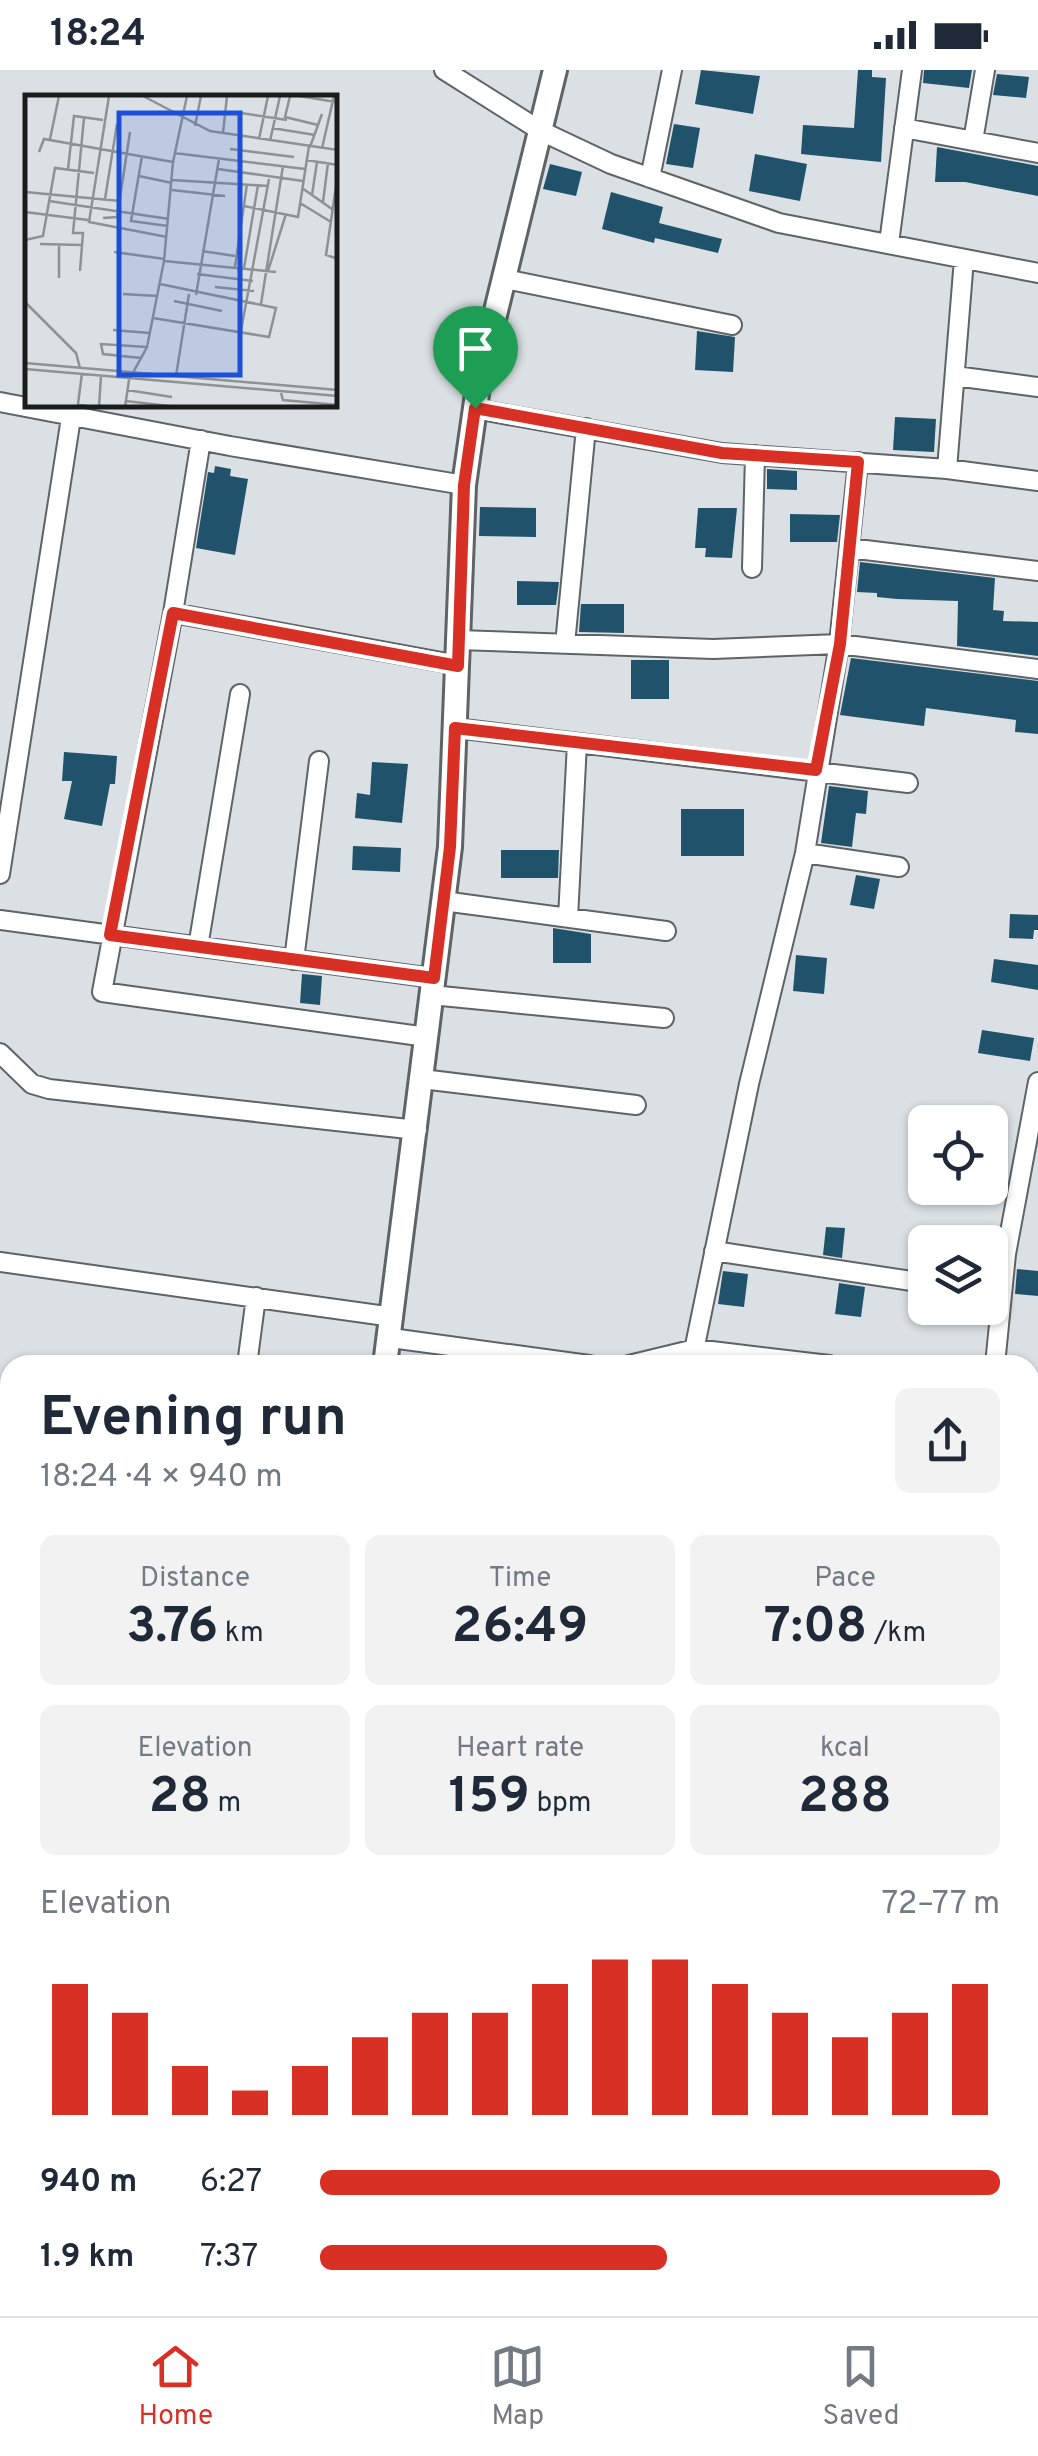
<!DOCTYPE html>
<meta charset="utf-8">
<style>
:root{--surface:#fff;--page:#f2f2f3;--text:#1f2937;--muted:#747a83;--line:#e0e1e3;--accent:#d93025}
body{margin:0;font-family:Overpass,sans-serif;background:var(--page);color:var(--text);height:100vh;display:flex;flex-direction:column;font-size:38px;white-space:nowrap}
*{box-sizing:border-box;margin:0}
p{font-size:32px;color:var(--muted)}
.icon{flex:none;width:55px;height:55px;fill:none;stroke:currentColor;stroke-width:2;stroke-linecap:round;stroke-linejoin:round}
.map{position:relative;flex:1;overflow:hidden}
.details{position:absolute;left:0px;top:1285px;width:1040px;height:962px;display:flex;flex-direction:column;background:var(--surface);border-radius:30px 30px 0 0;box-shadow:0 2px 8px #0004}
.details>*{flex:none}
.tools{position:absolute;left:908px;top:1035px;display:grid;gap:20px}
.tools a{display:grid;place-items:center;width:100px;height:100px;border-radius:15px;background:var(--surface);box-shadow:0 2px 8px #0004;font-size:50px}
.pin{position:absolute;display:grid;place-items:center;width:85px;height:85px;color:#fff;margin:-102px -42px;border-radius:50% 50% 50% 0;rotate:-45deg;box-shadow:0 0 10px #0007}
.pin .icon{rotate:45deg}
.round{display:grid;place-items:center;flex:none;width:105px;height:105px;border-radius:15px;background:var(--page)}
.head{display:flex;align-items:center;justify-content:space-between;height:170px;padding:0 40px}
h1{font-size:55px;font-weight:700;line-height:75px}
.metrics{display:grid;grid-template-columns:repeat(3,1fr);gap:15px;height:170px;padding:10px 40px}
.metrics div{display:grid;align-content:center;border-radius:15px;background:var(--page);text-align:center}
.metrics b{font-size:50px;font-weight:700}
.metrics small{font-size:28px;font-weight:400}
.metrics p{font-size:28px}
.chart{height:280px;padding:20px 40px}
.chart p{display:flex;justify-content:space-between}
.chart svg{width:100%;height:180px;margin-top:10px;stroke:var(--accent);stroke-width:6}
ul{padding:0 40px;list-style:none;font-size:32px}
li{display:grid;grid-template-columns:160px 120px 1fr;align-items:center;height:75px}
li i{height:25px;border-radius:12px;background:var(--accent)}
.status{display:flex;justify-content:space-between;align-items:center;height:70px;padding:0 50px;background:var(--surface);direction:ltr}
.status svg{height:28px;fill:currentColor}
.dock{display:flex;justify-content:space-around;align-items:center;height:140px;border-top:2px solid var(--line);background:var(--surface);font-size:28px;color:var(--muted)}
.dock a{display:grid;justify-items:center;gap:5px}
.dock .on{color:var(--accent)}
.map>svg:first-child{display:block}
.building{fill:#20536b}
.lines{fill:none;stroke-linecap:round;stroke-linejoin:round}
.minor-casing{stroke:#5e6366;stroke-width:22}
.tertiary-casing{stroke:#5e6366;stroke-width:28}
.trunk-casing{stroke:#7a9aab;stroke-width:35}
.minor{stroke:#fff;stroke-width:18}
.tertiary{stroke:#fff;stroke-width:22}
.trunk{stroke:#bfe4f8;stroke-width:30}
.route-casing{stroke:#fff;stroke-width:20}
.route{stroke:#d93025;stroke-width:12}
.inset-road{fill:none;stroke:#8d9294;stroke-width:2.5}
.view{fill:#1d4ed8;fill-opacity:0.15;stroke:#1d4ed8;stroke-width:5}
.inset-edge{fill:none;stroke:#191c1d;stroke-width:5}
</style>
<div class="status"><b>18:24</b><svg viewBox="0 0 49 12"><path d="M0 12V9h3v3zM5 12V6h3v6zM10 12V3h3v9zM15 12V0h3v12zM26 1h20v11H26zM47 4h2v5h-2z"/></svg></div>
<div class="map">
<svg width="1038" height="2246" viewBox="0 0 1038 2246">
<rect width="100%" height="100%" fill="#dae0e4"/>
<path class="building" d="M701 0 760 6 753 44 695 34Z
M858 0H872V7L886 8 881 92 801 84 803 55 854 58Z
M924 0H972L969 18 923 13Z
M997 4 1029 7 1026 28 993 25Z
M674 54 700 58 693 98 666 94Z
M937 77 1038 96V126L965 112H935Z
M755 84 807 94 800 131 749 121Z
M550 94 582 102 576 126 543 119Z
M611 122 663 137 659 153 722 169 718 183 655 168 654 173 602 159Z
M697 261 735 267 733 302 695 300Z
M895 347 936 349 934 382 893 380Z
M215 396 231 399 230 406 248 409 235 485 196 478 208 402 214 403Z
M767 399 797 401V420L767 419Z
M480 437 536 438V467L479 466Z
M698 438H737L732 488 705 487 706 478H695Z
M790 444 840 445 837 472H790Z
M860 492 995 508 993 540 1004 541 1003 551 1038 552V586L957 576 958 531 897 529 877 527V523L857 522Z
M517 511 559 512 556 535H517Z
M581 534H624V563L579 562Z
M851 588 1038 611V664L1015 662 1016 650 926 638 924 656 840 645Z
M631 590H669V629H631Z
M64 682 117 686 115 714H110L102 756 64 749 72 711H62Z
M372 692 408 694 402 753 355 748 357 723 370 725Z
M829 716 868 721 866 744 856 743 852 777 821 773Z
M681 739H744V786H681Z
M353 776 401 778 400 802 352 800Z
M501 780H559L558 808H501Z
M856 805 880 809 874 839 850 835Z
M1010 844 1038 845V860H1034L1033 869 1009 868Z
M553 858 591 864V893H553Z
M796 885 827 888 824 924 793 921Z
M994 889 1038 895V920L991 912Z
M302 904 322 906 320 935 300 933Z
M982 960 1034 968 1030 991 978 983Z
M826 1157 845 1158 842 1188 823 1185Z
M1017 1199 1038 1201V1226L1015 1224Z
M723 1201 748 1204 744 1237 718 1234Z
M839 1213 865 1217 861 1247 835 1244Z"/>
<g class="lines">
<defs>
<path id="minor" d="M444 0 541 61 611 94 779 153 1038 203
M904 58 1038 83
M973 71 985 0
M650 108 672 0
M889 173 912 0
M505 209 732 255
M955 306 1038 317
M0 332 230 376 464 415
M475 339 722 383 947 399 1038 411
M201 370 173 543 102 922 427 967
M947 399 964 189
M849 478 1038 501
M752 498 755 385
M173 543 458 595
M459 570 713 579 839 574 1038 599
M565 574 586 358
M455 658 908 713
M805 783 899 797
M0 804 73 335
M443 831 666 861
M568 848 577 673
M0 850 433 908
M198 877 240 624
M294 890 319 691
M431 925 664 948
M0 983 32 1014 49 1019 417 1060
M422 1009 636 1035
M714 1181 925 1213
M0 1192 393 1247
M391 1268 589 1295
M247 1295 256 1227
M629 1295 695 1279 829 1295
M691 1295 749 1014 805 783 839 574 858 392
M995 1295 1006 1184 1038 1012
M1030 1321 1038 1322
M1030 1426 1038 1427
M1030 1511 1038 1512
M1030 1606 1038 1607
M0 1864H10
M1030 1907 1038 1908
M0 1969 10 1970
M0 2077 10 2078
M494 2246V2238"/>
<path id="tertiary" d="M385 1295 450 777 464 415 479 310 555 0
M0 2185 10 2186
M525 2238 600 2246"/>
<path id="trunk" d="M0 2203 10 2204
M0 2232H10
M123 2238 193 2246
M385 2238 460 2246"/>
</defs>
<use href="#minor" class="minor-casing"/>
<use href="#tertiary" class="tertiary-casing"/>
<use href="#trunk" class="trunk-casing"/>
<use href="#minor" class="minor"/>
<use href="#tertiary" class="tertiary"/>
<use href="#trunk" class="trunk"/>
</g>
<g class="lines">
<defs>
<path id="route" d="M475 338 722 383 858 392 840 574 816 700 455 658 450 777 434 908 110 865 173 543 458 596 464 415Z"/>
</defs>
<use href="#route" class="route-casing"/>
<use href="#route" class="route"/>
</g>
<g transform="translate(25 25)">
<rect width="312" height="312" fill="#dae0e4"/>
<path class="inset-road" d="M84 1 64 127 142 142M118 1 185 36 313 55M265 1 260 22 293 30M274 1 311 7M209 17 262 25M170 31 176 1M247 33 290 40M198 38 202 1M25 44 34 1M234 44 243 1M245 46 255 1M285 52 297 19M297 53 309 1M205 54 269 62M14 57 19 44 148 67M149 58 280 74M117 61 106 126 143 131M281 65 313 70M43 74 49 21 78 25M193 74 278 86M313 78 301 160 313 164M114 81 147 88M147 85 243 91M277 93 307 114M147 95 200 101M0 97 95 106M287 100 292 67M80 104 92 29M24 106 144 124M298 107 303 68M275 108 306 127M219 111 273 122 284 51M0 117 63 125M78 123 92 122 105 37M0 145 18 141 30 73 69 78M15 149 57 150M34 149V183M177 156 210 161M89 157 140 164M139 166 251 177M210 172 222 89M219 173 233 90M55 176 58 138H48L59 23M243 176 261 119M172 179 228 186M190 192 229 196M98 199 132 201M171 200 194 64M149 206 197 216M0 207 51 258 55 273M236 209 258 71M128 223 244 242 251 213 135 189M88 235 125 238M215 241 244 84M116 263 78 259 76 249 122 252M0 268 313 295M0 274 313 301M57 278 53 309 66 312M151 281 164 199M102 295 147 302M256 298 258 305 313 310M101 306 152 312M74 312 76 281M100 312 104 285 122 252 139 166 148 67 162 1"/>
<path class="view" d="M94 18H215V280H94Z"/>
<rect width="312" height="312" class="inset-edge"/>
</g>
</svg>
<div class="tools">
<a><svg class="icon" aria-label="locate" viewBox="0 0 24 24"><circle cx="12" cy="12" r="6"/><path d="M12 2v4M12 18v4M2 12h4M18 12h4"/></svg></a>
<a><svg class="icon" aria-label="layers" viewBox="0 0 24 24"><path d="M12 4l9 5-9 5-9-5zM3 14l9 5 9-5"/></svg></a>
</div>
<div class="pin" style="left:475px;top:338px;background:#1e9e55"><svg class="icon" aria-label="arrive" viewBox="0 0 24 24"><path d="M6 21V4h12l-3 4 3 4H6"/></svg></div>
<section class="details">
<div class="head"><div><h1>Evening run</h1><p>18:24 · 4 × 940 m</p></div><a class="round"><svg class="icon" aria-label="share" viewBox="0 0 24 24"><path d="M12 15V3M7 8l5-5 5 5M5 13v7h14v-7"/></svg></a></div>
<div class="metrics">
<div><p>Distance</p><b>3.76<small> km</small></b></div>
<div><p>Time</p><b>26:49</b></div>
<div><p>Pace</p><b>7:08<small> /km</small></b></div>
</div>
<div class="metrics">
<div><p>Elevation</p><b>28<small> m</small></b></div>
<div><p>Heart rate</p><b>159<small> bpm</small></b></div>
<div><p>kcal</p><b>288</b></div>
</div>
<div class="chart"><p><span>Elevation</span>72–77 m</p>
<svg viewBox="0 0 160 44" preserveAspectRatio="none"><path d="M5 44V12M15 44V19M25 44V32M35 44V38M45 44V32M55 44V25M65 44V19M75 44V19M85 44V12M95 44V6M105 44V6M115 44V12M125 44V19M135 44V25M145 44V19M155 44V12"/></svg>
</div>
<ul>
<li><b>940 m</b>6:27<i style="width:100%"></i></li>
<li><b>1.9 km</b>7:37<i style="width:51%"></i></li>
</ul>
</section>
</div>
<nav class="dock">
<a class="on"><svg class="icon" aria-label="home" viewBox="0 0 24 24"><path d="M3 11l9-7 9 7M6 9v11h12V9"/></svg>Home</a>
<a><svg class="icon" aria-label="map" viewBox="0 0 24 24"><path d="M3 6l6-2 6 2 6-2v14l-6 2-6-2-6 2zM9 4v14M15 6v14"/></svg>Map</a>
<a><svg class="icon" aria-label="saved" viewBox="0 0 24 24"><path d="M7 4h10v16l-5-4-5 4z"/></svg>Saved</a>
</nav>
